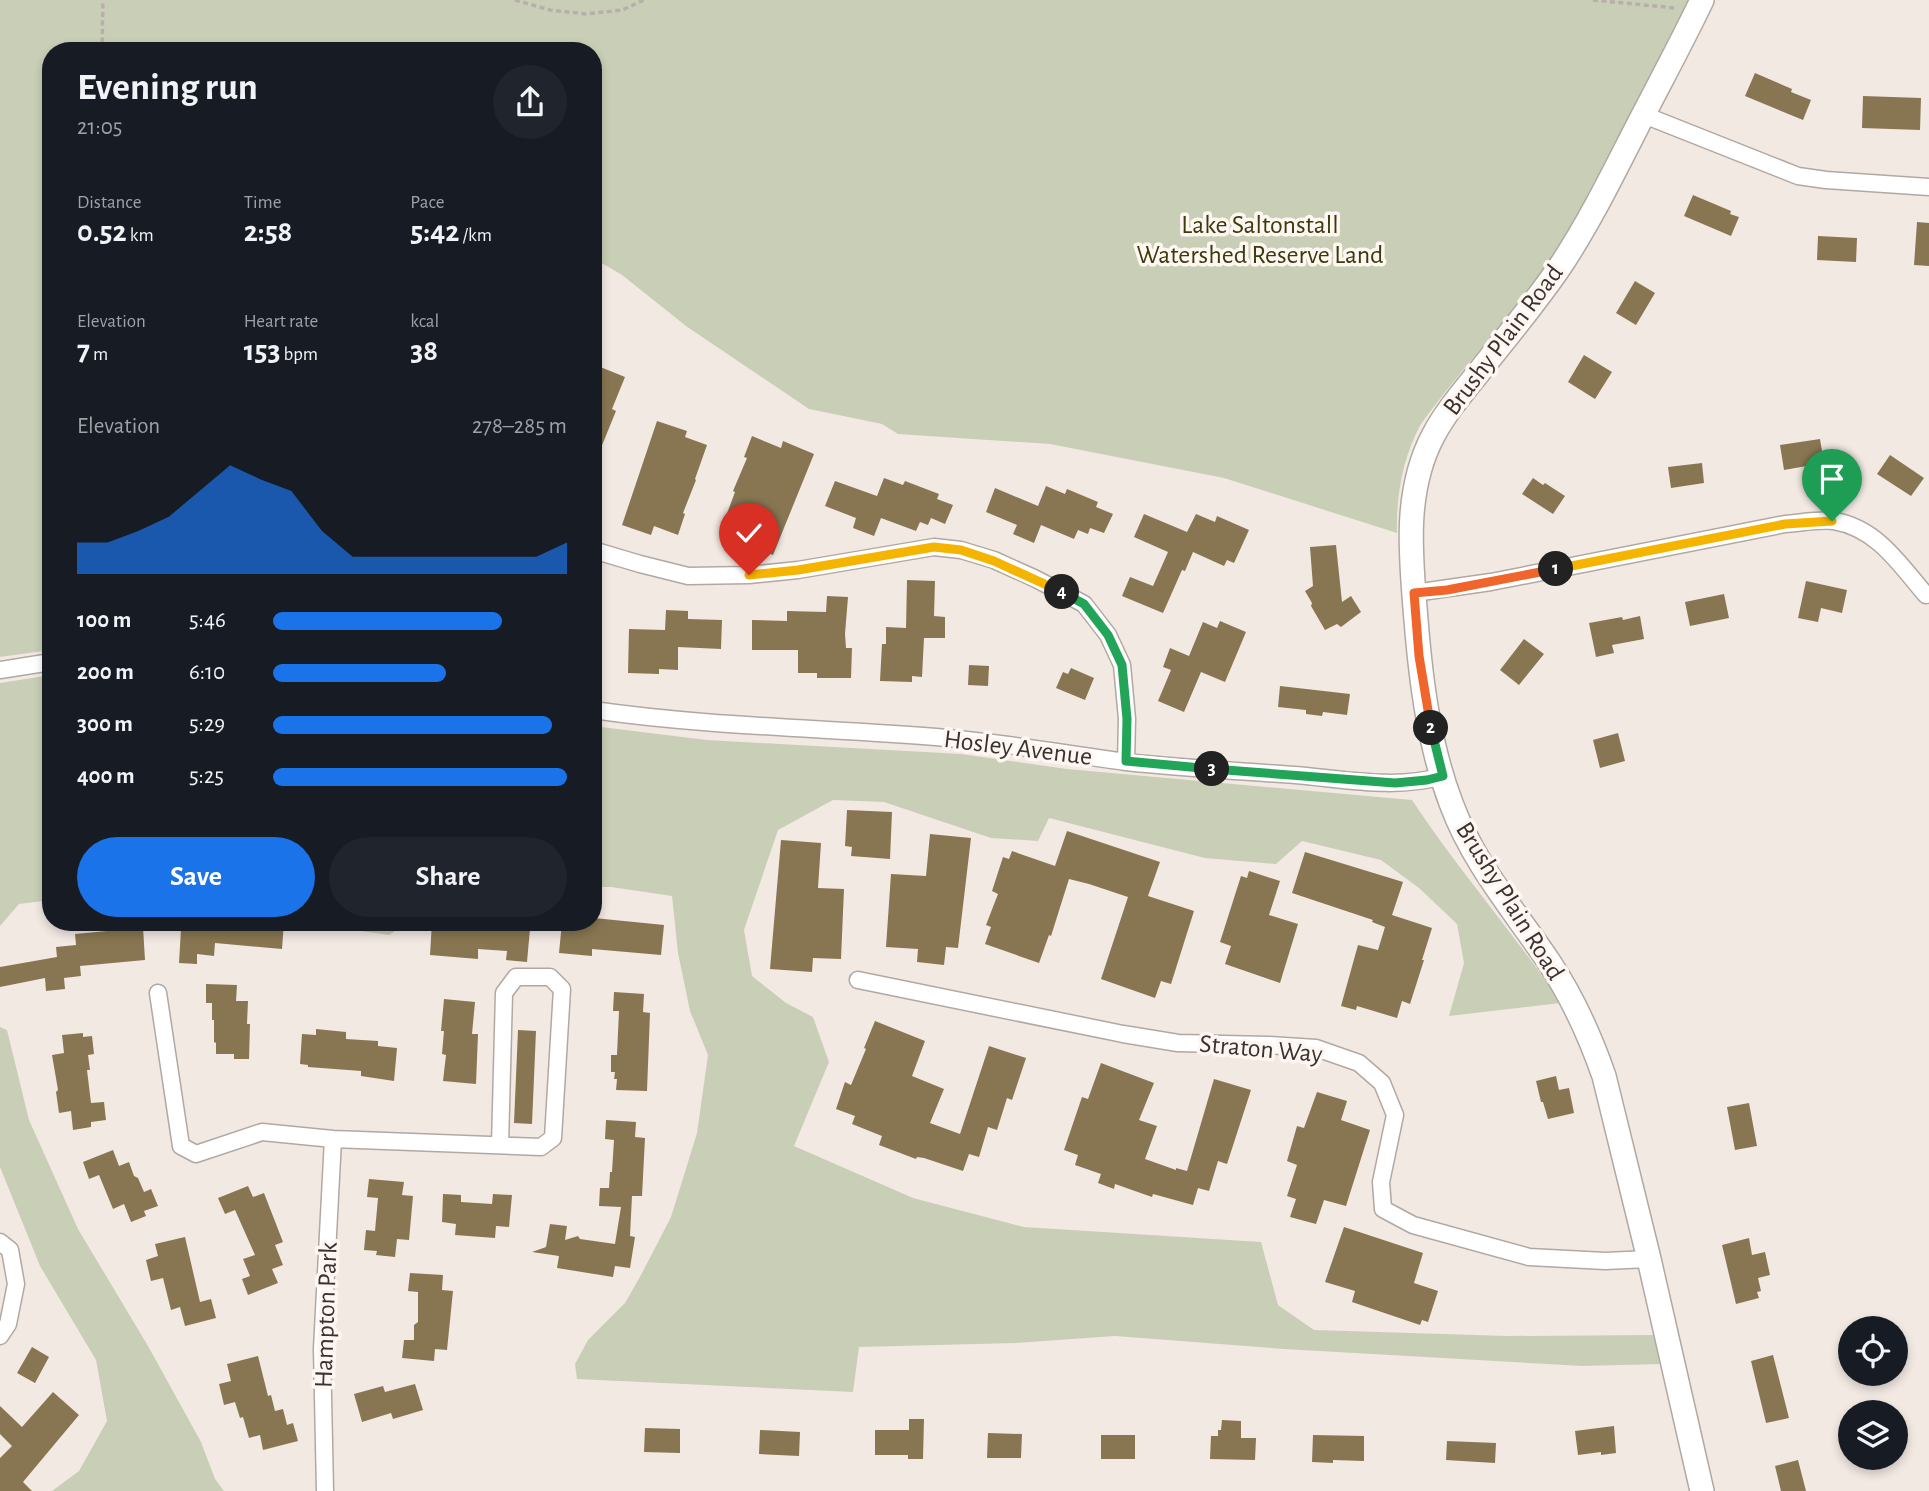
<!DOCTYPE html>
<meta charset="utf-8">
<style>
:root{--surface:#171b24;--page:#20242c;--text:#f1f3f6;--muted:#9ea1a6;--accent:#1a73e8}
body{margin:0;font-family:"Alegreya Sans",sans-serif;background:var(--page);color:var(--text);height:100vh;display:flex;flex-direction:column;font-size:26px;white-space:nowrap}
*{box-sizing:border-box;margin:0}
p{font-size:23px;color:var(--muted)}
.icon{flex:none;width:38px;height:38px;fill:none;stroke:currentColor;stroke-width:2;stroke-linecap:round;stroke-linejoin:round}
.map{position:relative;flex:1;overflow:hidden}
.details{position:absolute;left:42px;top:42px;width:560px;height:889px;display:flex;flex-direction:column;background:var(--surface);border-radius:28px;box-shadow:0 4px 10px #0003}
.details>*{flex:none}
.tools{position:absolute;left:1838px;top:1316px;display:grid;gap:14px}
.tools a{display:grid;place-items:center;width:70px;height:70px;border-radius:50%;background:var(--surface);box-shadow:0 4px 10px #0003;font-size:35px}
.pin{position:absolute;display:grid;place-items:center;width:60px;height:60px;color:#fff;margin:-72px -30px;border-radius:50% 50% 50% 0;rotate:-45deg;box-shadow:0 0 7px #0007}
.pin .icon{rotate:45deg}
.km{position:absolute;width:35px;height:35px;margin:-18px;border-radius:50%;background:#222;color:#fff;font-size:19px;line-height:35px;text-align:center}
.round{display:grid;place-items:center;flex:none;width:74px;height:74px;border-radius:37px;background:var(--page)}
.headline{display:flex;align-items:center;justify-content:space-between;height:119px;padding:0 35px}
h1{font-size:38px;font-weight:700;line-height:52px}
.metrics{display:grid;grid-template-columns:repeat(3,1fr);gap:10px;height:119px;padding:7px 35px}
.metrics div{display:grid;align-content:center}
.metrics b{font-size:30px;font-weight:700}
.metrics small{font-size:19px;font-weight:400}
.metrics p{font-size:19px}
.chart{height:196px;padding:14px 35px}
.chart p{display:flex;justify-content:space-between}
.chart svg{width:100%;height:126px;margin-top:7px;fill:var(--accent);opacity:.7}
.primary-button{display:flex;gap:14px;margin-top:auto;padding:14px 35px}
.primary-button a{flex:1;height:80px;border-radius:42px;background:var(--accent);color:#fff;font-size:28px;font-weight:700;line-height:80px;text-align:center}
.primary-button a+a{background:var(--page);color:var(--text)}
ul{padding:0 35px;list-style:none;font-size:23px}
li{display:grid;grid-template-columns:112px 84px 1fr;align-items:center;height:52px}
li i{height:18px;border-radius:9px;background:var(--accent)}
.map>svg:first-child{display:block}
.green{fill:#c9cfb6}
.building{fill:#887652}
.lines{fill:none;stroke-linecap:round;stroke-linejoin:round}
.street-casing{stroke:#b1a8a2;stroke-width:19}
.secondary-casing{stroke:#b1a8a2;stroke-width:26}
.path{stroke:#b7afaa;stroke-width:3.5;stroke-dasharray:5 3.5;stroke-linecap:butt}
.street{stroke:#fff;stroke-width:16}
.secondary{stroke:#fff;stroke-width:23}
.split-1-casing{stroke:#fff;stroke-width:14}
.split-2-casing{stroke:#fff;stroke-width:14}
.split-3-casing{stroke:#fff;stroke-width:14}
.split-4-casing{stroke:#fff;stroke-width:14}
.split-5-casing{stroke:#fff;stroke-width:14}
.split-1{stroke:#f5b400;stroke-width:9}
.split-2{stroke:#f0652b;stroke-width:9}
.split-3{stroke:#22a559;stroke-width:9}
.split-4{stroke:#22a559;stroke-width:9}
.split-5{stroke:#f5b400;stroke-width:9}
.labels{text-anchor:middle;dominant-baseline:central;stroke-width:7;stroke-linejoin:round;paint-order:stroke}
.park-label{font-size:26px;fill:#363c0c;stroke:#fff6f2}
.street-label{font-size:26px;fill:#373331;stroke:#fff6f2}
</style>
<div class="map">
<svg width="1929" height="1491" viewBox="0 0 1929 1491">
<rect width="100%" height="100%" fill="#f3e9e3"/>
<path class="green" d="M0 0H1689C1644 88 1604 180 1549 262 1510 319 1461 368 1421 424 1403 457 1396 495 1397 533L1224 478 1050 444 898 434 882 424 809 409 686 326 622 275 593 258V51H51V650L0 657Z
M51 675V900L19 904 0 926V683Z
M593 726 707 740 961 754 1067 769 1412 800C1458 870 1514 933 1561 1003L1449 1016 1464 963 1457 924 1419 888 1381 860 1302 841 1276 864 1205 858 1049 818 1038 841 991 838 884 802 833 800 778 830 744 930 752 976 786 1003 813 1017 829 1062 794 1146 913 1198 1024 1227 1261 1242 1278 1305 1314 1330 1507 1336 1654 1335 1661 1364 1582 1366 1284 1349 1115 1336 1016 1343 859 1347 853 1392 577 1379 575 1364 588 1340 625 1303 641 1275 671 1217 697 1133 708 1055 690 1011 678 953 672 896 611 887H593Z
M320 922H409L389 935 321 925Z
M0 1027 7 1030 29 1120 78 1229 148 1346 201 1442 215 1479 224 1491H52L79 1471 107 1421 96 1360 40 1266 0 1167Z"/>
<path class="building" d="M1755 73 1792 89 1791 92 1811 100 1803 120 1745 96Z
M1863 96 1921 98 1920 130 1862 128Z
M1693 195 1731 211 1730 214 1739 217 1731 236 1684 216Z
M1917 222 1929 223V266L1914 265Z
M1818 236 1857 238 1856 262 1817 260Z
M1635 281 1655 293 1636 325 1616 313Z
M1584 355 1612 372 1595 399 1568 382Z
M593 364 625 377 612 409 616 411 594 465Z
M657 421 687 431 685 437 707 445 695 479 696 480 683 513 685 514 678 535 654 526 651 535 622 525Z
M752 436 781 448 783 441 814 454 773 555 744 543 746 537 722 527 735 492 733 491 747 458 744 457Z
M1820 439 1824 463 1784 470 1780 445Z
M1890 455 1924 478 1911 496 1877 474Z
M1702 463 1704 483 1671 488 1668 467Z
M884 478 903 485 905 481 939 494 937 499 953 505 945 524 931 518 928 525 920 522 916 531 881 518 874 536 853 528 856 518 825 506 835 481 877 496Z
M1533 478 1543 485 1545 483 1565 496 1553 514 1522 494Z
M1046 486 1065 494 1067 489 1098 502 1096 507 1113 514 1104 533 1090 528 1088 534 1078 530 1074 539 1041 525 1034 543 1013 534 1017 525 986 512 995 488 1038 506Z
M1144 514 1187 532 1196 514 1215 522 1217 516 1249 530 1234 563 1227 560 1224 566 1193 552 1185 571 1182 570 1163 613 1122 596 1130 577 1153 586 1168 552 1134 537Z
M1336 545 1342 602 1351 596 1361 612 1341 627 1337 624 1325 630 1311 606 1312 603 1305 591 1313 586 1310 547Z
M907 580 935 581 934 616 945 617V638H924L922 677 912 676V682L880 681 882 644H886V627L906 628Z
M1806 581 1847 590 1842 613 1821 608 1818 622 1798 618Z
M1724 594 1729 618 1690 626 1685 602Z
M827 596 848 597 845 634 846 648H852L851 678H817V673H798V650H752V620L787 621V611L826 612Z
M666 610 688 611V619L722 620 721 649 678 647V670L659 669V674L628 673 629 629 665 630Z
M1640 616 1644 639 1612 645 1614 653 1596 657 1589 623 1622 617 1623 620Z
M1220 621 1246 632 1225 682 1201 672 1184 712 1158 701 1171 670 1163 667 1170 648 1189 656 1203 622 1217 628Z
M1524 639 1544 654 1519 685 1500 670Z
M969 665 989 666 988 686 968 685Z
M1071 668 1094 678 1085 700 1056 688 1063 672 1068 674Z
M1280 686 1350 694 1347 715 1323 712 1322 716 1306 714V710L1278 707Z
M1618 733 1625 761 1600 768 1593 740Z
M847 810 892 812 890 859 851 856 852 847 845 846Z
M1067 831 1160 862 1148 896 1194 911 1171 984 1161 981 1155 998 1101 979 1128 897 1089 884 1069 879 1051 936 1049 935 1039 963 985 944 991 927 986 925 998 894 992 891 1003 857 1009 859 1012 851 1055 866Z
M930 834 971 838 958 948 946 947 944 965 917 962 918 949 886 947 891 874 926 876Z
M781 840 821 843 818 888 844 889 841 959 813 958 812 972 770 969Z
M1305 852 1403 882 1392 915 1432 928 1422 960H1424L1410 1004 1402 1001 1397 1018 1357 1006 1356 1010 1341 1006 1358 945 1378 950 1385 927 1372 922 1373 920 1292 893Z
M1249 871 1280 881 1269 915 1298 924 1280 983 1225 964 1231 946 1220 942 1241 876 1247 878Z
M594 918 664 925 661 955 592 949V956L559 953 562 922H594Z
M106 922H127V929L143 927 145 960 80 966 81 976 64 978 65 989 46 991 45 978 0 987V967L57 957 56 947 76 945 75 934 107 931Z
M195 922H284L282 949 215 943 214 956 197 954V964L179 963 181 929 195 930Z
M432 922 475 926 476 922H510V927L530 929 527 962 506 960 507 951 478 949V959L430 955Z
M206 984 237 985 236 1001H248L247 1024H250L249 1059H234V1054H216V1043L214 1042V1020H212V1003H206Z
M614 992 644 994 643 1012 650 1013 647 1091 616 1090 617 1079H614L615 1072H611V1055H617L619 1011H613Z
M444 999 475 1002 472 1034H478L476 1084 443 1081 446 1055 442 1054 444 1031H441Z
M875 1021 925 1041 912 1076 944 1089 930 1123 960 1134 989 1046 1026 1058 1012 1100 1007 1098 997 1130 988 1127 979 1157 969 1154 963 1171 924 1158 917 1157 916 1159 879 1145 882 1136 852 1124 855 1116 836 1109 845 1082 851 1085 866 1049 864 1048Z
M316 1029 346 1032V1039L378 1041V1046L397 1048 394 1081 361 1076V1071L308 1067V1065L300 1064 302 1034 316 1035Z
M518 1030 536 1031 532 1124 514 1123Z
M83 1033V1037L92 1036 94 1054 88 1055 90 1070H87L91 1103 104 1102 106 1120 91 1122V1127L73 1130 71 1111 59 1113 56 1092 58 1090 52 1055 64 1053 62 1035Z
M1101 1063 1154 1083 1139 1120 1157 1126 1145 1159 1176 1170V1168L1187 1171 1214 1079 1251 1090 1227 1164 1218 1161 1209 1191 1198 1188 1193 1205 1153 1194 1152 1197 1115 1184 1114 1189 1098 1183 1101 1174 1075 1165 1078 1155 1064 1150 1082 1097 1088 1099Z
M1556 1076 1559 1090 1569 1088 1574 1113 1548 1119 1543 1102H1541L1536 1081Z
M1317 1092 1347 1101 1341 1120 1370 1130 1346 1206 1324 1200 1316 1224 1290 1217 1296 1199 1287 1196 1297 1165 1287 1161 1297 1126 1304 1128Z
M1749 1103 1757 1146 1735 1150 1727 1107Z
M606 1120 636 1122 635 1137 645 1138 642 1196H632L630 1236 635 1237 630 1268 615 1266 613 1277 557 1268 559 1256 532 1252 546 1247 550 1224 567 1226 565 1240 578 1236 580 1239 615 1244 621 1207 599 1206 600 1188H609L610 1172H612L614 1140 605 1139Z
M113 1150 119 1166 129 1162 134 1176 138 1178 144 1192 151 1189 158 1206 144 1211 146 1216 131 1222 124 1204 113 1209 99 1175 89 1179 83 1162Z
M369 1179 404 1182 402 1195 413 1196 409 1240 397 1239 395 1257 376 1255 377 1251 364 1250 366 1230 375 1231 378 1198 367 1197Z
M248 1186 253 1197 264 1193 283 1242 275 1245 283 1265 272 1269 278 1283 248 1295 242 1279 250 1276 243 1259 255 1255 235 1210 225 1214 218 1198Z
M443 1194 461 1195V1202L492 1204 493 1194 512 1195 509 1227 496 1226 495 1238 455 1235 456 1224 442 1222Z
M1344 1227 1423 1253 1414 1283 1438 1291 1428 1322 1422 1320 1420 1325 1352 1302 1355 1291 1325 1282Z
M185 1237 200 1302 211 1299 216 1318 185 1326 180 1307 171 1310 163 1278 151 1281 146 1260 158 1256 155 1244Z
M1749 1238 1752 1255 1765 1252 1770 1275 1758 1278 1761 1291 1757 1292 1759 1298 1736 1304 1722 1245Z
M410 1273 443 1275 442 1290 453 1291 447 1350 435 1349 434 1361 402 1358 404 1340H414V1325L418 1322V1292L408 1291Z
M32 1347 49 1357 35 1383 17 1373Z
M1773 1355 1789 1418 1766 1423 1751 1361Z
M258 1356 268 1396 271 1395 275 1411 283 1409 287 1425 293 1423 298 1441 263 1450 260 1435 249 1438 243 1417 240 1418 235 1402 224 1405 219 1384 231 1381 227 1364Z
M415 1384 423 1410 393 1419 391 1413 362 1422 354 1394 383 1386 385 1392Z
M53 1392 79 1415 23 1482 32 1491H0V1458L12 1446 0 1434V1406L22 1427Z
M909 1419H924L923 1459H908V1455H875V1430H909Z
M1222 1420 1241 1421V1438H1256L1255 1460 1210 1459 1211 1436H1218V1430H1221Z
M1614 1426 1616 1453 1601 1455V1452L1578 1455 1575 1431Z
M645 1428 680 1429V1453L644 1452Z
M760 1430 800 1432 799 1456 759 1454Z
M988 1433 1022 1434 1021 1458H987Z
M1101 1435H1135V1459H1101Z
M1313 1435 1364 1436V1461L1333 1460V1463L1312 1462Z
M1447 1441 1496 1443 1495 1463 1446 1460Z
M1798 1460 1806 1491H1781L1775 1466Z"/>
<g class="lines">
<defs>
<path id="street" d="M1644 115 1798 176 1826 180 1929 187
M593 550 640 564 688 576 749 575 798 570 934 547 961 550 994 560 1034 578 1084 604 1108 635 1122 665 1127 719 1126 762
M1414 593 1491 582 1785 524C1800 523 1819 519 1834 521 1877 528 1900 565 1926 595
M0 670 51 662
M593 710C711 727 829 728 947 738 1007 743 1066 754 1126 762 1182 768 1239 771 1295 775 1344 779 1395 790 1443 776
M858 980 1123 1034 1178 1043 1268 1045 1316 1048 1359 1063 1382 1083 1395 1115 1381 1182 1383 1209 1413 1225 1529 1257 1605 1261 1649 1259
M158 993 181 1146 196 1154 262 1132 333 1139 541 1147 553 1138 562 989 550 977H516L504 993 500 1145
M0 1242 10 1250 16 1284 8 1324 0 1336
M325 1491 322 1349 333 1139"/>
<path id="secondary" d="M1702 1491 1649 1259 1604 1076C1590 1036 1573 998 1549 962 1514 910 1473 863 1451 803 1429 745 1421 682 1416 620 1411 558 1403 493 1433 436 1445 413 1462 393 1479 372 1507 336 1538 300 1563 262 1591 219 1613 174 1636 129 1658 86 1681 44 1702 0"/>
</defs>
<use href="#street" class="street-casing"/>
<use href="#secondary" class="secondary-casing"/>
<path class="path" d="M515 0 550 10 586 14 622 10 644 0
M1593 0 1675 8
M102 51 103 0"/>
<use href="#street" class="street"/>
<use href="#secondary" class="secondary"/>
</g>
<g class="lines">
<defs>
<path id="split-1" d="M1556 569 1785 524 1832 521"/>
<path id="split-2" d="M1431 728 1419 656 1414 593 1447 590 1556 569"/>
<path id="split-3" d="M1212 769 1395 783 1427 780 1443 776 1431 728"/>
<path id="split-4" d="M1062 592 1084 604 1108 635 1122 665 1127 719 1126 761 1212 769"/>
<path id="split-5" d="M749 575 798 570 934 547 961 550 994 561 1062 592"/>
</defs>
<use href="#split-1" class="split-1-casing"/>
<use href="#split-2" class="split-2-casing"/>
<use href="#split-3" class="split-3-casing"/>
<use href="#split-4" class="split-4-casing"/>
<use href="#split-5" class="split-5-casing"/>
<use href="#split-1" class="split-1"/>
<use href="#split-2" class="split-2"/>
<use href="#split-3" class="split-3"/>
<use href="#split-4" class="split-4"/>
<use href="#split-5" class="split-5"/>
</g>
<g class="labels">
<g class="park-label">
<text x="1260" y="225">Lake Saltonstall<tspan x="1260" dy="30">Watershed Reserve Land</tspan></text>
</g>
<g class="street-label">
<text transform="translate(1503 340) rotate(-53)">Brushy Plain Road</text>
<text transform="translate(1018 748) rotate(7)">Hosley Avenue</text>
<text transform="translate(1510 901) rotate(58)">Brushy Plain Road</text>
<text transform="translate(1261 1049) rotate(5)">Straton Way</text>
<text transform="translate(326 1315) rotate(-88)">Hampton Park</text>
</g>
</g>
</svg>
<div class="tools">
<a><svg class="icon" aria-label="locate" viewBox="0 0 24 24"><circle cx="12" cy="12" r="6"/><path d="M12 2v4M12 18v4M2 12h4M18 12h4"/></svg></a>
<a><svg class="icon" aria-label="layers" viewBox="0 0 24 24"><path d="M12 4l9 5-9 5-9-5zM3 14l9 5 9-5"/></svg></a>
</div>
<div class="pin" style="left:1832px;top:521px;background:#1e9e55"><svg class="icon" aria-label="arrive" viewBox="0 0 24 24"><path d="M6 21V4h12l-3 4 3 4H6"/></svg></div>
<div class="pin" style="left:749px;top:575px;background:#d93025"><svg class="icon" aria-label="check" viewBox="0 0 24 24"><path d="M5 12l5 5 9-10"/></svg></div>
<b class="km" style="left:1556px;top:569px">1</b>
<b class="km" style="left:1431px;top:728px">2</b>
<b class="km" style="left:1212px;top:769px">3</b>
<b class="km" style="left:1062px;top:592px">4</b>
<section class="details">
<div class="headline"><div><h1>Evening run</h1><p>21:05</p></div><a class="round"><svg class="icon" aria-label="share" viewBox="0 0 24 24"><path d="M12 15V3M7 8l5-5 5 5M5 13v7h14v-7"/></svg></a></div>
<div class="metrics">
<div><p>Distance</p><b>0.52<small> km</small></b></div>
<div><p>Time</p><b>2:58</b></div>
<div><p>Pace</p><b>5:42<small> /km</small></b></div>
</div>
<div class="metrics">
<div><p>Elevation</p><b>7<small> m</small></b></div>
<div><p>Heart rate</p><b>153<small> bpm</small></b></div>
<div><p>kcal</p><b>38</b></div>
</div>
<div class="chart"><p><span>Elevation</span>278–285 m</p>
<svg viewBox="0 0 160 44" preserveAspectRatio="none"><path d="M0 44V33L10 33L20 29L30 24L40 15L50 6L60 11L70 15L80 29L90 38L100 38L110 38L120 38L130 38L140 38L150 38L160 33V44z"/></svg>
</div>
<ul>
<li><b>100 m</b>5:46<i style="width:78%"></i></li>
<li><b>200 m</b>6:10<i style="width:59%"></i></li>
<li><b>300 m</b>5:29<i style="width:95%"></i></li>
<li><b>400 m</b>5:25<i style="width:100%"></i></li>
</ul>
<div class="primary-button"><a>Save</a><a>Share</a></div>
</section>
</div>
